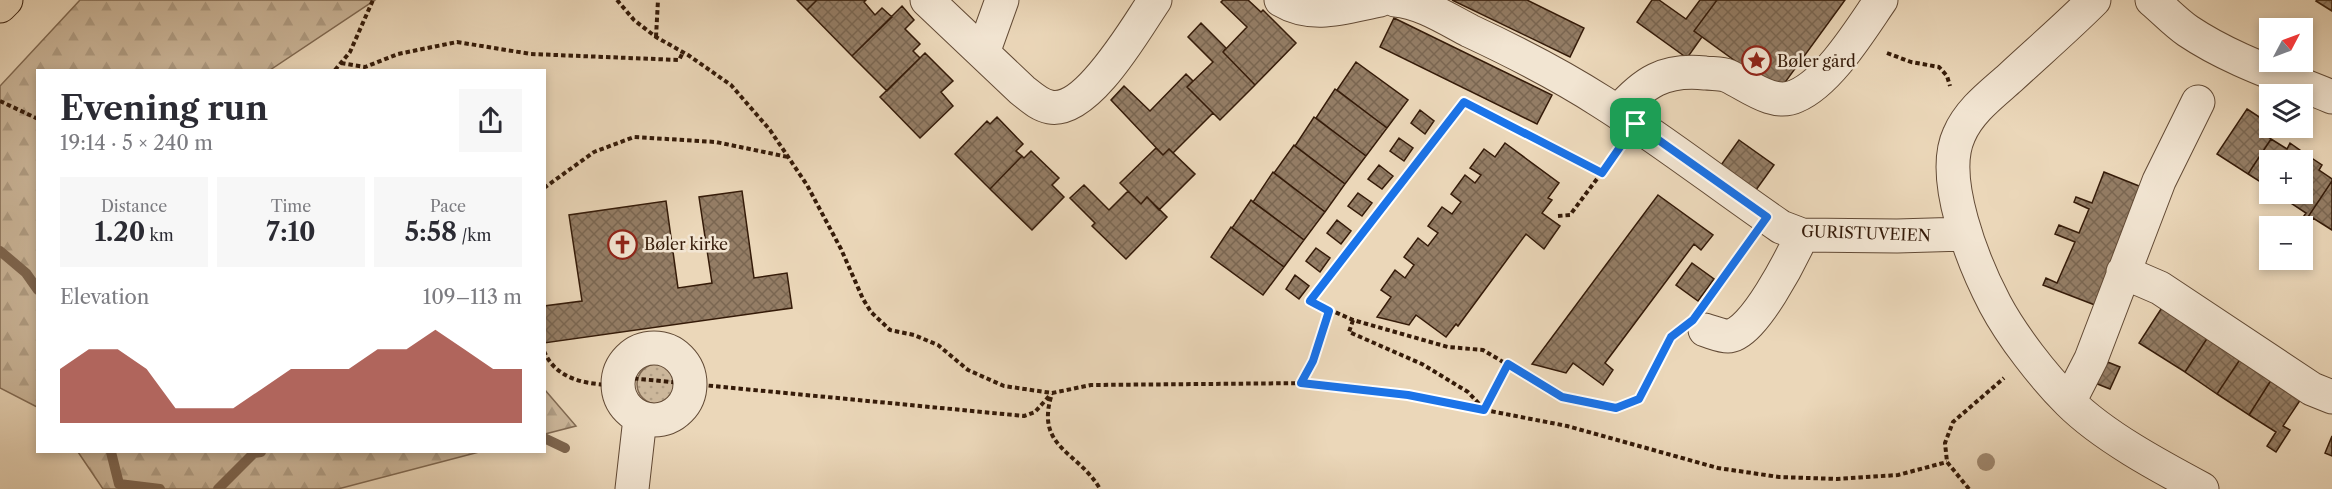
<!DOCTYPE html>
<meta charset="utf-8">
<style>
:root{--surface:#fff;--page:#f7f7f7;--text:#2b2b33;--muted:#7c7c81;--accent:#8f2418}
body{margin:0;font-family:"Libre Caslon Text",serif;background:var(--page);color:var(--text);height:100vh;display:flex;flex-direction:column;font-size:22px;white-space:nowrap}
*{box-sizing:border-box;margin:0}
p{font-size:20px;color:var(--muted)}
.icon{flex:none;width:33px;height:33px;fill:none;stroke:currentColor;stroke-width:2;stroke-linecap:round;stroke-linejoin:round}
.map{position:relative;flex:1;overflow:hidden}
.details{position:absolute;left:36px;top:69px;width:510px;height:384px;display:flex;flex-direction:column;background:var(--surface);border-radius:0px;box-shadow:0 3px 9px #0003}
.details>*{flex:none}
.needle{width:39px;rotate:49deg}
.fabs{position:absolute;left:2259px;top:18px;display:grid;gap:12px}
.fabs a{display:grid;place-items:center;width:54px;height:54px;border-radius:0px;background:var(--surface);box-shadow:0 3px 9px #0003;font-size:30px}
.pin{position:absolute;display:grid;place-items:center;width:51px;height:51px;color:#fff;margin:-26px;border-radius:12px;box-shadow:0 3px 9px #0006}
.round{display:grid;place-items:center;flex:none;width:63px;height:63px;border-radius:0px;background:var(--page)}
.overview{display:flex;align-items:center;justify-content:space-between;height:102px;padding:0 24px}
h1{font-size:33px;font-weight:700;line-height:45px}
.figures{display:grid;grid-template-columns:repeat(3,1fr);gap:9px;height:102px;padding:6px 24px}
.figures div{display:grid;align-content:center;border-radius:0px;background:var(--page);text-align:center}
.figures b{font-size:26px;font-weight:700}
.figures small{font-size:16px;font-weight:400}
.figures p{font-size:16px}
.chart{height:168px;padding:12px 24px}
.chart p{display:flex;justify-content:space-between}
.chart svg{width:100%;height:108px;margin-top:6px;fill:var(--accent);opacity:.7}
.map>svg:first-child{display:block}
.grass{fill:url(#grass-dots);stroke:#806952;stroke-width:1.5}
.forest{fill:url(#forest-firs);stroke:#806952;stroke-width:1.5}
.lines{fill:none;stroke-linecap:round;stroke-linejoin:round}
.stream{stroke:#7d654f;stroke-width:10}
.building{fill:url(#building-cross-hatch);stroke:#351b09;stroke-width:1.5}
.minor-casing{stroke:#624a35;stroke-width:35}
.major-casing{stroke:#351b09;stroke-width:35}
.path{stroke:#351b09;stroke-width:4;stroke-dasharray:4.5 3;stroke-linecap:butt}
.minor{stroke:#f2e5d2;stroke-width:33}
.major{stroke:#ebd7b9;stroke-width:33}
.tree{fill:#a08970}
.route-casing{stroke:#fff;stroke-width:12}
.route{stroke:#1a73e8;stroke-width:8}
.labels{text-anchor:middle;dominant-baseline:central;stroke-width:5;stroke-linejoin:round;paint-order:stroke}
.poi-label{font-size:16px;fill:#351b09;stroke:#f2e5d2;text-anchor:start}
.street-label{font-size:16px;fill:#351b09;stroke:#f2e5d2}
</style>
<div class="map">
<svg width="2332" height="489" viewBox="0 0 2332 489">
<defs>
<pattern id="grass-dots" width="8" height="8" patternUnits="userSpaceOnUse" patternTransform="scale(1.5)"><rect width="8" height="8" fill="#ccb79b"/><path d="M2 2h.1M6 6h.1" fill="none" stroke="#b09d84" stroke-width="1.8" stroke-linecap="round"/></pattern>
<pattern id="forest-firs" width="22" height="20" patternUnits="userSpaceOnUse" patternTransform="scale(1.5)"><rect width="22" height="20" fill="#ccb79b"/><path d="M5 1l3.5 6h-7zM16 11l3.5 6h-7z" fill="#b09d84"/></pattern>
<pattern id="building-cross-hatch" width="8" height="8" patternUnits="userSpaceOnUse" patternTransform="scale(1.5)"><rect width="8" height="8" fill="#947d65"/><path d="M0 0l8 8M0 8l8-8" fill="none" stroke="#7a6651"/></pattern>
</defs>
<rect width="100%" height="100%" fill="#ebd7b9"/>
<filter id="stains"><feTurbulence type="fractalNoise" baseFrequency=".00333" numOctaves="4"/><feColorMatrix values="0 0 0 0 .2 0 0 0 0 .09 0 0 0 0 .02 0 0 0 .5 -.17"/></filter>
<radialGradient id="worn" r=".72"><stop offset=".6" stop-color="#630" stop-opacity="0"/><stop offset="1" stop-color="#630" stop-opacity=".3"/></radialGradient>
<path class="grass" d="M637 384a20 20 0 1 1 40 0a20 20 0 1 1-40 0Z"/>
<path class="forest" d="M80 0H375L270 70H38L37 407 0 388V86Z
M545 390 576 426 545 434Z
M78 452H479L338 489H103Z"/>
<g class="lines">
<path class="stream" d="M0 251 26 273 38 290
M544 438 565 448
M111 452 119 484 160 489
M218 489 254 453 261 452"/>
</g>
<path class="building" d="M797 0H817L807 10Z
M817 0H866L864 2 875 15 882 8 892 17 852 56 807 10Z
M1223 0H1248L1261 12 1263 10 1296 43 1255 85 1223 52 1247 27 1221 2Z
M1452 0H1527L1584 28 1570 57Z
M1652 0H1659L1686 19 1700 0H1717L1694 31 1702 37 1687 58 1637 22Z
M1717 0H1845L1778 92 1694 31Z
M2332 0V11L2316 1 2317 0Z
M902 6 914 20 905 29 920 44 913 51 920 58 887 91 852 56Z
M1394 18 1552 95 1537 124 1380 47Z
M1201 23 1226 48 1223 52 1255 85 1220 120 1187 87 1213 62 1188 37Z
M925 53 953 81 941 92 953 106 920 138 880 97Z
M1356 62 1408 100 1387 128 1337 90Z
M1186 74 1193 81 1187 87 1213 113 1173 153 1169 149 1163 155 1111 100 1124 86 1150 111Z
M1335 89 1387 128 1366 156 1316 118Z
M2247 109 2267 122 2261 132 2271 139 2248 174 2217 154Z
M1420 110 1434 121 1425 134 1411 123Z
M997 117 1023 144 1016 151 1022 156 990 189 955 154 987 121 990 124Z
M1314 117 1366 156 1345 184 1295 146Z
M1399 138 1413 148 1404 161 1390 151Z
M2271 139 2287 149 2290 143 2304 153 2299 160H2270V188L2248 174Z
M1739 140 1774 165 1756 190 1721 165Z
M1505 143 1559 183 1548 198 1552 200 1542 213 1560 226 1544 249 1526 234 1458 326 1456 324 1446 337 1416 315 1409 325 1377 317 1391 297 1381 290 1395 270 1405 278 1414 265 1404 257 1418 238 1428 246 1438 233 1428 226 1442 207 1452 214 1461 202 1451 194 1465 175 1475 183 1481 175 1470 168 1484 149 1495 157Z
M1294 145 1345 184 1325 212 1274 173Z
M1156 148 1163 155 1169 149 1195 174 1159 210 1147 197 1141 204 1120 183Z
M1031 151 1059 178 1052 185 1064 197 1032 230 990 189 1022 156 1024 158Z
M2304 153 2322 165 2319 170 2332 179V181L2302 226H2297L2306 213 2277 194H2302V160H2299Z
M1379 165 1393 176 1382 189 1368 179Z
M1273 172 1325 212 1304 240 1253 202Z
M2104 172 2144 188 2100 307 2043 285 2046 278 2057 283 2075 242 2055 234 2059 225 2079 233 2089 209 2074 202 2076 197 2092 203Z
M2332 181V230L2313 218 2302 233V226Z
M1084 185 1109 210 1128 191 1141 204 1147 197 1167 217 1126 259 1092 226 1095 223 1070 198Z
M742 191 754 278 787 273 792 308 544 343V306L582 301 569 215 666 201 678 288 712 283 699 197Z
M1358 193 1372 203 1362 216 1348 206Z
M1658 195 1713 235 1701 250 1694 244 1605 363 1613 370 1603 385 1573 363 1566 373 1532 364Z
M1251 200 1304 240 1284 267 1232 228Z
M1337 220 1351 231 1341 244 1327 233Z
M1231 227 1284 267 1263 295 1211 257Z
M1316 248 1330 258 1320 272 1306 261Z
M1692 263 1714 279 1698 301 1676 285Z
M1295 275 1309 286 1299 299 1286 289Z
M2163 306 2212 331 2185 372 2139 343Z
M2212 331 2245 352 2217 394 2185 372Z
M2241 358 2275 374 2249 415 2217 394Z
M2105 361 2120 367 2110 389 2095 383Z
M2275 374 2305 393 2283 426 2290 430 2276 452 2267 446 2276 432 2249 415Z
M2332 436V456L2325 453Z"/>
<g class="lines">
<defs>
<path id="minor" d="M927 0 1022 90C1031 97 1039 105 1050 107 1088 114 1137 26 1155 0
M1281 0C1313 19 1345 7 1380 0
M1395 0C1421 2 1447 19 1470 31 1515 52 1560 75 1602 102 1664 141 1721 186 1781 227L1802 235 1897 236 1965 234
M2094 0C2067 27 2038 52 2010 78 1992 94 1969 111 1959 135 1939 178 1974 264 1995 304 2012 336 2043 376 2069 402 2103 436 2159 466 2202 489
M2152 0C2164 10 2175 22 2188 31 2231 60 2284 77 2332 97
M983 53 1002 0
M1618 112C1644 82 1664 69 1705 73 1713 74 1721 73 1728 76 1748 85 1773 107 1796 96 1829 82 1861 29 1881 0
M2123 272 2160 288 2312 389 2332 397
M1705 330C1712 332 1721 336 1728 336 1753 336 1793 255 1802 235
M618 384a36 36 0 1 1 72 0a36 36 0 1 1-72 0Z
M2069 402 2091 359 2159 181 2198 102
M632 489 640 418"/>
<path id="major" d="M0 6 6 0"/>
</defs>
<use href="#minor" class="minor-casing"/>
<use href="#major" class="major-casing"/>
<path class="path" d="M617 0 634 20 656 37 688 55 731 85 770 130 807 185 841 249 863 299 871 312 890 330 914 335 938 345 968 370 1004 386 1052 393 1091 385 1314 383 1408 395 1567 426 1718 468 1779 477 1837 479 1898 475 1947 462
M656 37 658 0
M1887 53 1911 62 1939 67 1947 76 1950 86
M341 63 365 67 398 54 457 42 531 54 679 60 683 52
M335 70 350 52 373 0
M0 101 38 119
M1602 173 1464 102 1310 301 1353 320 1448 347 1483 350 1562 397 1616 408 1639 399 1672 337
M544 188 594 152 634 137 716 142 788 157
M1558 216 1570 215 1617 152
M1709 297 1747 245
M1353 320 1349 332 1422 364 1468 392 1484 409 1508 364
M544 351C556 381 590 385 618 385
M619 377 1024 416 1035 412 1051 394
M1301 383 1313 361 1329 311
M1051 397C1036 448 1079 452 1100 489
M1969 489 1947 462 1945 443 1953 422 2004 378"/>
<use href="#minor" class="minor"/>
<use href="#major" class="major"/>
</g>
<circle class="tree" cx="1986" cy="462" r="9"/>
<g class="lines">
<defs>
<path id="route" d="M1464 102 1602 173 1636 124 1767 217 1693 320 1671 337 1639 399 1616 408 1562 397 1508 364 1484 410 1408 395 1301 383 1313 361 1329 311 1310 301Z"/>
</defs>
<use href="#route" class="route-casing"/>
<use href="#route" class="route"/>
</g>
<defs>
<symbol id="sight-ring" viewBox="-11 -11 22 22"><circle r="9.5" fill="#f2e5d2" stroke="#8f2418" stroke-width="1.5"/><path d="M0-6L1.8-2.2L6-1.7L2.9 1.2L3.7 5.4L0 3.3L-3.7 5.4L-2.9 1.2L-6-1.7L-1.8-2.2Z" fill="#8f2418"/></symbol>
<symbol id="church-ring" viewBox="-11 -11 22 22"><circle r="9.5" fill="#f2e5d2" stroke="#8f2418" stroke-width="1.5"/><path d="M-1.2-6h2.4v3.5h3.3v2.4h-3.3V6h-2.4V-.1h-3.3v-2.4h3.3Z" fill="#8f2418"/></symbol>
</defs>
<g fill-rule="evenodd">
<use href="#sight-ring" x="1740" y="44" width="33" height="33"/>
<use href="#church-ring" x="606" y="228" width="33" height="33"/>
</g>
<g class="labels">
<g class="poi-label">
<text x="1777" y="61">Bøler gård</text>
<text x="644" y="244">Bøler kirke</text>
</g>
<g class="street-label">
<text transform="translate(1866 233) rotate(2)">GURISTUVEIEN</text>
</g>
</g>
<rect width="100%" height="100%" filter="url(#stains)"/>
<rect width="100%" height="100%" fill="url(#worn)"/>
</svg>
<div class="fabs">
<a><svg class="needle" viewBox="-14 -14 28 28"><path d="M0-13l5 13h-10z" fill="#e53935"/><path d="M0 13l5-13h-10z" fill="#7c7c81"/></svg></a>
<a><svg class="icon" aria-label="layers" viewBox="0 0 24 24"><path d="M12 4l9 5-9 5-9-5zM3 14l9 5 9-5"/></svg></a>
<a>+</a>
<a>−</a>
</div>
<div class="pin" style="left:1636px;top:124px;background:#1e9e55"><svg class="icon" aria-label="arrive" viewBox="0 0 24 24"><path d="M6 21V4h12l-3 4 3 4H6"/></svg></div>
<section class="details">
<div class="overview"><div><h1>Evening run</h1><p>19:14 · 5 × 240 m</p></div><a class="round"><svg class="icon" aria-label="share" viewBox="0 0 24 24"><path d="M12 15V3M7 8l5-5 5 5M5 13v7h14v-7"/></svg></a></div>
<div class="figures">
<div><p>Distance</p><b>1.20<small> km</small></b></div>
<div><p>Time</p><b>7:10</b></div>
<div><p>Pace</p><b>5:58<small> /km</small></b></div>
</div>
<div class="chart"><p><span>Elevation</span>109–113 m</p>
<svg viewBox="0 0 160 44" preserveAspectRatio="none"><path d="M0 44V22L10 14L20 14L30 22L40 38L50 38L60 38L70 30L80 22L90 22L100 22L110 14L120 14L130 6L140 14L150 22L160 22V44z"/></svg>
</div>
</section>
</div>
